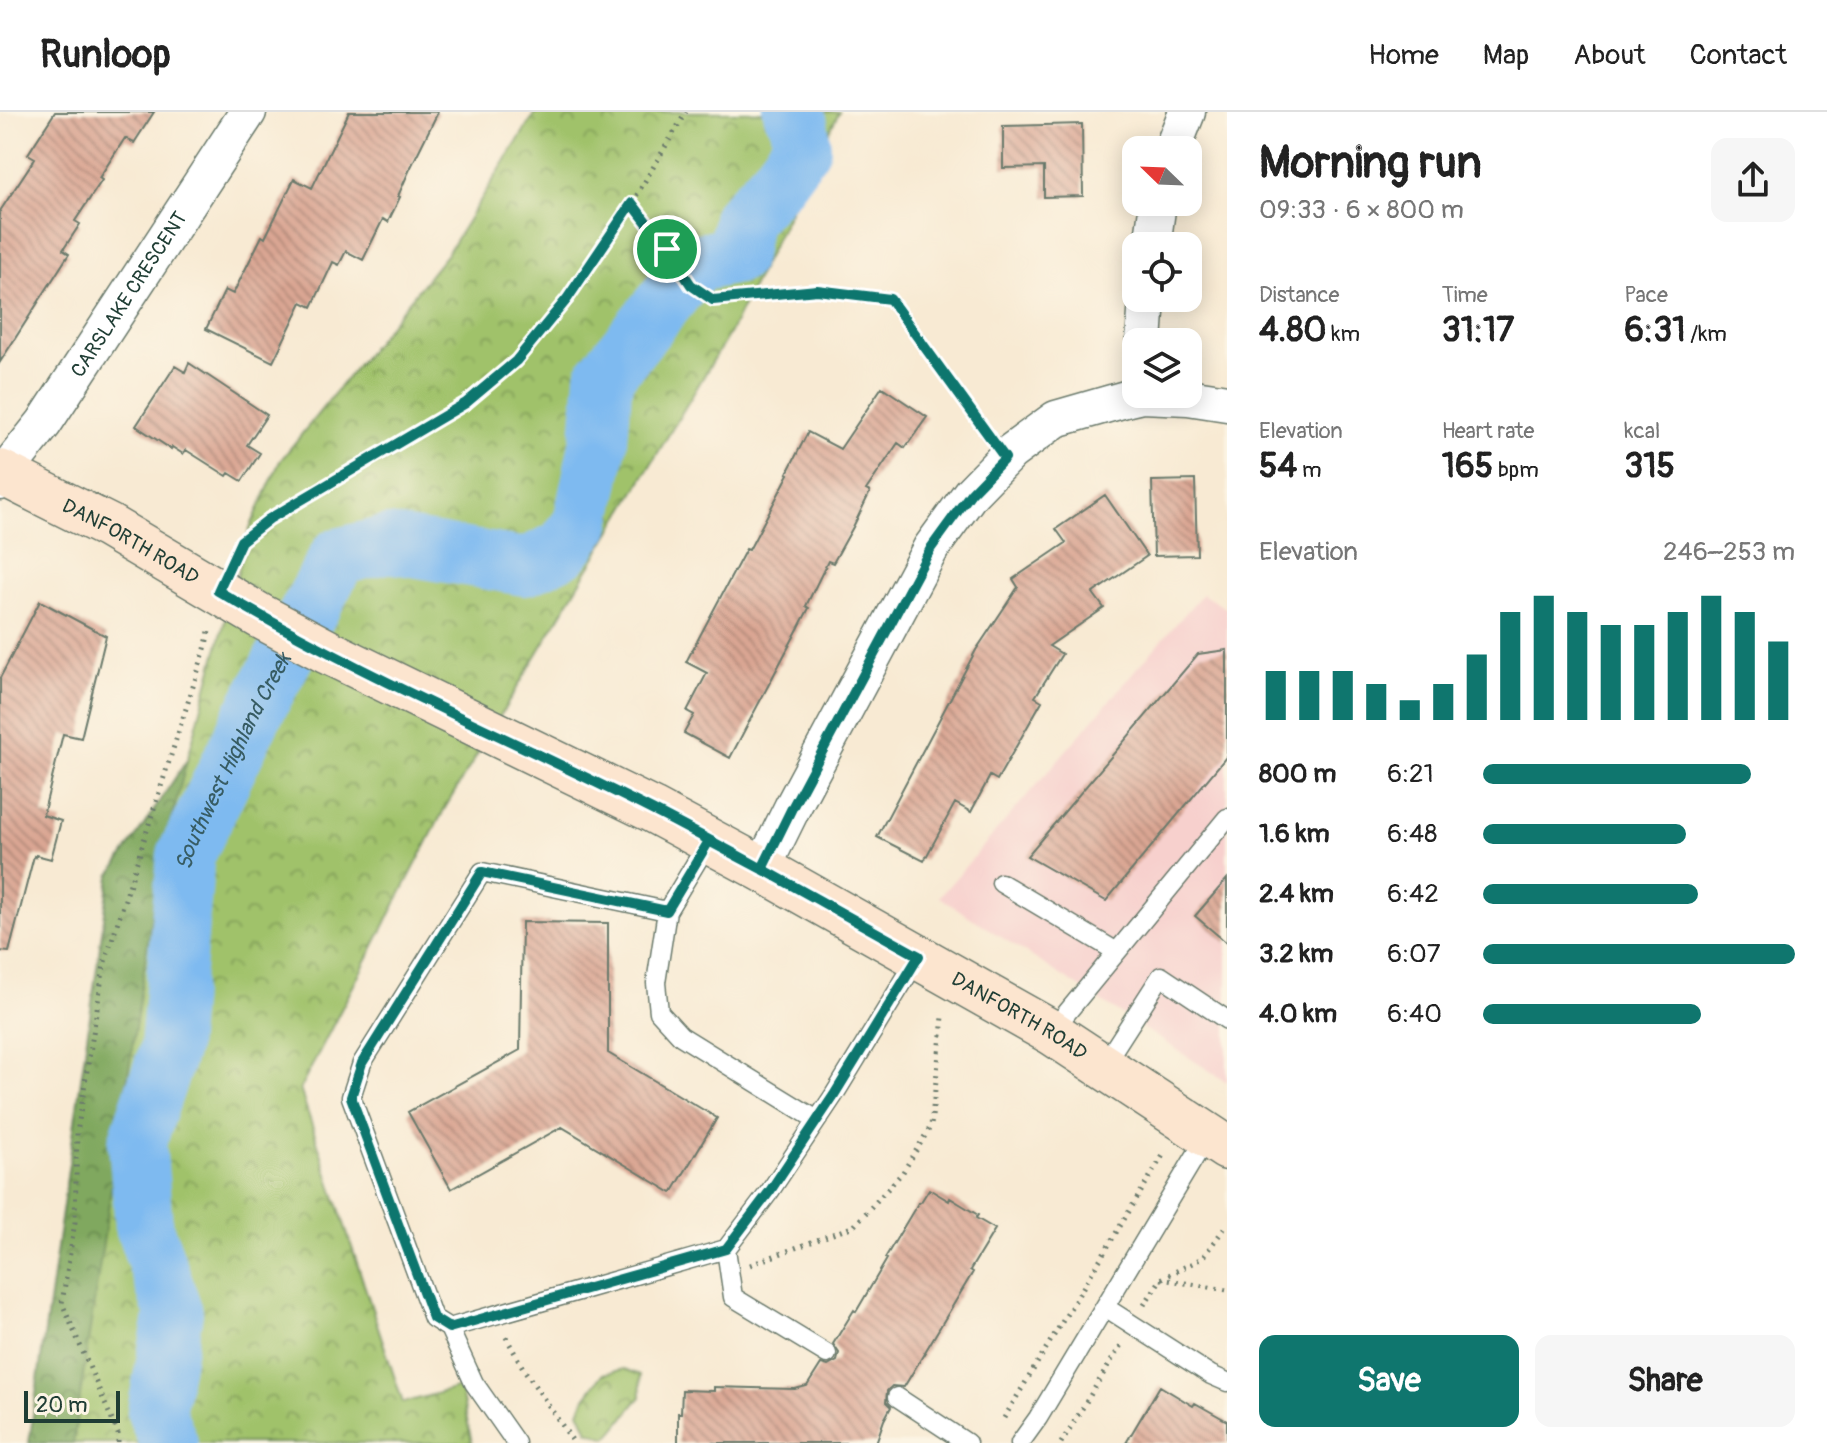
<!DOCTYPE html>
<meta charset="utf-8">
<style>
:root{--surface:#fff;--page:#f6f6f6;--text:#222;--muted:#767676;--line:#e0e0e0;--accent:#0f766e}
body{margin:0;font-family:Pangolin,sans-serif;background:var(--page);color:var(--text);height:100vh;display:flex;flex-direction:column;font-size:30px;white-space:nowrap}
*{box-sizing:border-box;margin:0}
p{font-size:26px;color:var(--muted)}
.icon{flex:none;width:44px;height:44px;fill:none;stroke:currentColor;stroke-width:2;stroke-linecap:round;stroke-linejoin:round}
.map{position:relative;flex:1;overflow:hidden}
.side{display:flex;flex-direction:column;background:var(--surface);width:600px}
.side>*{flex:none}
.needle{width:52px;rotate:293deg}
.fabs{position:absolute;left:1122px;top:24px;display:grid;gap:16px}
.fabs a{display:grid;place-items:center;width:80px;height:80px;border-radius:16px;background:var(--surface);box-shadow:0 4px 20px #0003;font-size:40px}
.scale{position:absolute;left:24px;bottom:20px;width:96px;box-sizing:border-box;padding-left:8px;border:4px solid #1f3d34;border-top:0;font-size:22px;line-height:28px;white-space:nowrap;color:#1f3d34;-webkit-text-stroke:6px #fcf5e5;paint-order:stroke}
.pin{position:absolute;display:grid;place-items:center;width:68px;height:68px;color:#fff;margin:-34px;border:4px solid #fff;border-radius:50%;box-shadow:0 2px 8px #0007}
.round{display:grid;place-items:center;flex:none;width:84px;height:84px;border-radius:16px;background:var(--page)}
.head{display:flex;align-items:center;justify-content:space-between;height:136px;padding:0 32px}
h1{font-size:44px;font-weight:800;line-height:60px}
.figures{display:grid;grid-template-columns:repeat(3,1fr);gap:12px;height:136px;padding:8px 32px}
.figures div{display:grid;align-content:center}
.figures b{font-size:34px;font-weight:800}
.figures small{font-size:22px;font-weight:400}
.figures p{font-size:22px}
.chart{height:224px;padding:16px 32px}
.chart p{display:flex;justify-content:space-between}
.chart svg{width:100%;height:144px;margin-top:8px;stroke:var(--accent);stroke-width:6}
.button{display:flex;gap:16px;margin-top:auto;padding:16px 32px}
.button a{flex:1;height:92px;border-radius:16px;background:var(--accent);color:#fff;font-size:32px;font-weight:800;line-height:92px;text-align:center}
.button a+a{background:var(--page);color:var(--text)}
ul{padding:0 32px;list-style:none;font-size:26px}
li{display:grid;grid-template-columns:128px 96px 1fr;align-items:center;height:60px}
li i{height:20px;border-radius:10px;background:var(--accent)}
header{display:flex;align-items:center;gap:48px;box-sizing:border-box;height:112px;padding:0 40px;background:var(--surface);border-bottom:2px solid var(--line)}
header strong{font-size:38px}
nav{display:flex;gap:44px;margin-inline-start:auto;font-size:28px}
main{display:flex;flex:1;min-height:0}
.map>svg:first-child{display:block}
.built{fill:#f7d0cd}
.forest{fill:url(#forest-crowns);stroke:#50724a;stroke-width:2}
.park{fill:url(#park-crowns);stroke:#608050;stroke-width:2}
.lines{fill:none;stroke-linecap:round;stroke-linejoin:round}
.river{stroke:#7ebaf0;stroke-width:58}
.building{fill:url(#building-back-hatch)}
.lane-casing{stroke:#6b7a6c;stroke-width:21}
.street-casing{stroke:#6b7a6c;stroke-width:39}
.secondary-casing{stroke:#6b7a6c;stroke-width:47}
.path{stroke:#6b7a6c;stroke-width:5;stroke-dasharray:2 6;stroke-linecap:butt}
.lane{stroke:#fff;stroke-width:18}
.street{stroke:#fff;stroke-width:36}
.secondary{stroke:#fce5cf;stroke-width:44}
.route-casing{stroke:#fff;stroke-width:16}
.route{stroke:#0f766e;stroke-width:10}
.labels{text-anchor:middle;dominant-baseline:central;stroke-width:7;stroke-linejoin:round;paint-order:stroke}
.street-label{font-size:20px;fill:#1f3d34;stroke:#fcf5e5}
.water-label{font-size:22px;font-style:italic;fill:#375c63;stroke:#fcf5e5}
</style>
<header>
<strong>Runloop</strong>
<nav><a>Home</a><a>Map</a><a>About</a><a>Contact</a></nav>
</header>
<main>
<div class="map">
<svg width="1227" height="1331" viewBox="0 0 1227 1331">
<defs>
<pattern id="forest-crowns" width="20" height="18" patternUnits="userSpaceOnUse" patternTransform="scale(2)"><rect width="20" height="18" fill="#80a85f"/><path d="M2 6a3 3 0 1 1 6 0M12 15a3 3 0 1 1 6 0" fill="none" stroke="#688a4f"/></pattern>
<pattern id="park-crowns" width="20" height="18" patternUnits="userSpaceOnUse" patternTransform="scale(2)"><rect width="20" height="18" fill="#a0c26b"/><path d="M2 6a3 3 0 1 1 6 0M12 15a3 3 0 1 1 6 0" fill="none" stroke="#829f59"/></pattern>
<pattern id="building-back-hatch" width="6" height="6" patternUnits="userSpaceOnUse" patternTransform="scale(2)"><rect width="6" height="6" fill="#daa693"/><path d="M-1 5l2 2M0 0l6 6M5-1l2 2" fill="none" stroke="#b08879"/></pattern>
</defs>
<rect width="100%" height="100%" fill="#fcf5e5"/>
<filter id="ink" filterUnits="userSpaceOnUse"><feTurbulence type="fractalNoise" baseFrequency=".0125" numOctaves="2"/><feDisplacementMap in="SourceGraphic" scale="16" xChannelSelector="R" yChannelSelector="G"/><feConvolveMatrix kernelMatrix="1 2 1 2 8 2 1 2 1" color-interpolation-filters="sRGB"/></filter>
<filter id="wash" filterUnits="userSpaceOnUse"><feTurbulence type="fractalNoise" baseFrequency=".006" numOctaves="4" result="noise"/><feDisplacementMap in="SourceGraphic" scale="32" xChannelSelector="R" yChannelSelector="G"/><feGaussianBlur stdDeviation="1.8" result="paint"/><feColorMatrix in="noise" values="0 0 0 0 0 0 0 0 0 0 0 0 0 0 0 0 0 1.4 0 .05"/><feComposite in="paint" operator="in"/></filter>
<g filter="url(#wash)">
<rect width="100%" height="100%" fill="#f8ead3"/>
<path class="built" d="M1202 482 1227 497V970L939 785Z"/>
<path class="forest" d="M252 550 286 972 367 1331H29L110 764Z"/>
<path class="park" d="M536 0H839L729 222 445 696 300 977 403 1291 460 1275 472 1331H73L160 749 250 416 280 349 446 143Z
M624 1257 640 1263 641 1285C628 1298 620 1314 607 1326L588 1319 579 1299 585 1286 603 1262Z"/>
<g class="lines">
<path class="river" id="s1" d="M169 1331 156 1300 174 1201 144 1114 137 1031 169 936 186 743 252 605 338 445 389 432 525 455 563 437 582 411 599 328 604 265 696 151 736 143 742 107 777 69 802 35 799 12 792 0"/>
</g>
<g id="blocks">
<path class="building" d="M55 0H154L134 31 125 26 99 66 102 68 75 109 80 112 63 138 69 142 0 250V99L35 46 28 42Z
M349 0H438L409 59 398 84 400 85 388 110 383 107 363 148 346 139 339 153 333 150 312 195 302 190 273 250 206 217 225 178 233 182 262 124 265 126 294 67 312 76Z
M1082 12 1083 84 1044 85V55L1003 56V14Z
M189 251 267 303 247 333 260 341 242 369 229 361 227 364 186 338 183 342 172 335 171 337 136 314 175 254 185 260Z
M882 275 927 305 905 336 898 331 866 378 870 380 853 415 833 451 828 449 806 494 809 496 730 646 684 621 694 603 687 599 707 561 686 550 746 437 749 438 789 362 787 361 808 320 840 337Z
M1195 368 1197 443 1154 444 1152 369Z
M1105 383 1147 444 1093 481 1104 496 1049 534 1062 542 1035 585 1042 589 997 668 990 664 971 700 955 691 924 749 877 725 976 538 1018 475 1013 467 1066 431 1056 417Z
M40 489 106 524 81 626 63 622 43 703 61 709 51 747 36 743V745L34 744 9 840 0 839V566Z
M1227 538V644L1106 789 1027 744 1198 542Z
M1227 767V831L1195 804Z
M522 810 608 811V941L717 1006 672 1081 562 1015 451 1077 408 1000 520 938Z
M929 1077 949 1089 950 1086 978 1103 976 1106 995 1117 970 1158 973 1160 904 1275 892 1274 887 1279 886 1290 891 1295 884 1308 876 1331H678V1301H681L682 1278 714 1279V1275L795 1277 807 1274 821 1252 828 1254 837 1249 839 1241 833 1232 854 1198 856 1200 887 1147 885 1146 918 1091 921 1090Z
M1160 1274 1193 1294 1195 1291 1227 1309V1331H1126Z"/>
</g>
</g>
<g filter="url(#ink)">
<use href="#blocks" fill-opacity="0" stroke="#6b7a6c" stroke-width="2"/>
<g class="lines">
<defs>
<path id="lane" d="M709 729 667 799 482 760 362 951 351 985 433 1206 449 1216 726 1137 770 1079 834 983 919 844
M1001 771 1117 840
M667 799 656 871 659 900 681 924 817 1008
M1051 920 1227 706
M1103 954 1161 864 1227 908
M726 1137 733 1185 827 1242
M1105 1195 1211 1263 1227 1270
M449 1216 474 1271 516 1331
M897 1285 967 1331
M1020 1331 1038 1306 1208 1023"/>
<g id="street">
<path d="M1172 38 1187 0"/>
<path d="M1152 134 1158 90"/>
<path d="M1144 230 1147 186"/>
<path id="s2" d="M0 370 4 361 44 311 248 0"/>
<path d="M762 757 792 696 931 436 971 381 1011 340 1056 307 1129 286 1142 283 1188 285 1227 291"/>
</g>
<g id="secondary">
<path id="s3" d="M0 360 108 414 260 504 328 540 652 698 762 757 1051 920 1227 1036"/>
</g>
</defs>
<use href="#lane" class="lane-casing"/>
<use href="#street" class="street-casing"/>
<use href="#secondary" class="secondary-casing"/>
<path class="path" d="M632 91 667 137 691 173 713 188 817 178 890 187 986 319
M234 445 241 429 269 407 466 291 516 249 567 187 632 91 686 0
M750 1153 854 1114 903 1060 931 1014 943 905
M1161 1167 1227 1178
M1144 1193 1161 1167 1202 1146 1227 1113
M506 1225 523 1256 574 1331
M1004 1306 1165 1040
M118 1331V1322L62 1191 75 1110 77 1021 104 853 205 537 210 515
M1061 1331 1121 1233"/>
<use href="#lane" class="lane"/>
<use href="#street" class="street"/>
<use href="#secondary" class="secondary"/>
</g>
</g>
<g class="lines" filter="url(#ink)">
<defs>
<path id="route" d="M667 137 691 173 713 188 817 178 890 187 1005 346 971 381 931 436 792 696 762 757 709 729 667 799 482 760 362 951 351 985 433 1206 449 1216 726 1137 770 1079 834 983 919 844C830 795 742 744 652 698 507 625 357 562 218 479L241 429 269 407 466 291 516 249 567 187 632 91 667 137"/>
</defs>
<use href="#route" class="route-casing"/>
<use href="#route" class="route"/>
</g>
<g class="labels">
<g class="street-label">
<text stroke="none"><textPath href="#s2" startOffset="228">CARSLAKE CRESCENT</textPath></text>
<text stroke="none"><textPath href="#s3" startOffset="148">DANFORTH ROAD</textPath></text>
<text stroke="none"><textPath href="#s3" startOffset="1156">DANFORTH ROAD</textPath></text>
</g>
<g class="water-label">
<text stroke="none"><textPath href="#s1" startOffset="708">Southwest Highland Creek</textPath></text>
</g>
</g>
</svg>
<div class="fabs">
<a><svg class="needle" viewBox="-14 -14 28 28"><path d="M0-13l5 13h-10z" fill="#e53935"/><path d="M0 13l5-13h-10z" fill="#767676"/></svg></a>
<a><svg class="icon" aria-label="locate" viewBox="0 0 24 24"><circle cx="12" cy="12" r="6"/><path d="M12 2v4M12 18v4M2 12h4M18 12h4"/></svg></a>
<a><svg class="icon" aria-label="layers" viewBox="0 0 24 24"><path d="M12 4l9 5-9 5-9-5zM3 14l9 5 9-5"/></svg></a>
</div>
<div class="scale">20 m</div>
<div class="pin" style="left:667px;top:137px;background:#1e9e55"><svg class="icon" aria-label="arrive" viewBox="0 0 24 24"><path d="M6 21V4h12l-3 4 3 4H6"/></svg></div>
</div>
<section class="side">
<div class="head"><div><h1>Morning run</h1><p>09:33 · 6 × 800 m</p></div><a class="round"><svg class="icon" aria-label="share" viewBox="0 0 24 24"><path d="M12 15V3M7 8l5-5 5 5M5 13v7h14v-7"/></svg></a></div>
<div class="figures">
<div><p>Distance</p><b>4.80<small> km</small></b></div>
<div><p>Time</p><b>31:17</b></div>
<div><p>Pace</p><b>6:31<small> /km</small></b></div>
</div>
<div class="figures">
<div><p>Elevation</p><b>54<small> m</small></b></div>
<div><p>Heart rate</p><b>165<small> bpm</small></b></div>
<div><p>kcal</p><b>315</b></div>
</div>
<div class="chart"><p><span>Elevation</span>246–253 m</p>
<svg viewBox="0 0 160 44" preserveAspectRatio="none"><path d="M5 44V29M15 44V29M25 44V29M35 44V33M45 44V38M55 44V33M65 44V24M75 44V11M85 44V6M95 44V11M105 44V15M115 44V15M125 44V11M135 44V6M145 44V11M155 44V20"/></svg>
</div>
<ul>
<li><b>800 m</b>6:21<i style="width:86%"></i></li>
<li><b>1.6 km</b>6:48<i style="width:65%"></i></li>
<li><b>2.4 km</b>6:42<i style="width:69%"></i></li>
<li><b>3.2 km</b>6:07<i style="width:100%"></i></li>
<li><b>4.0 km</b>6:40<i style="width:70%"></i></li>
</ul>
<div class="button"><a>Save</a><a>Share</a></div>
</section>
</main>
